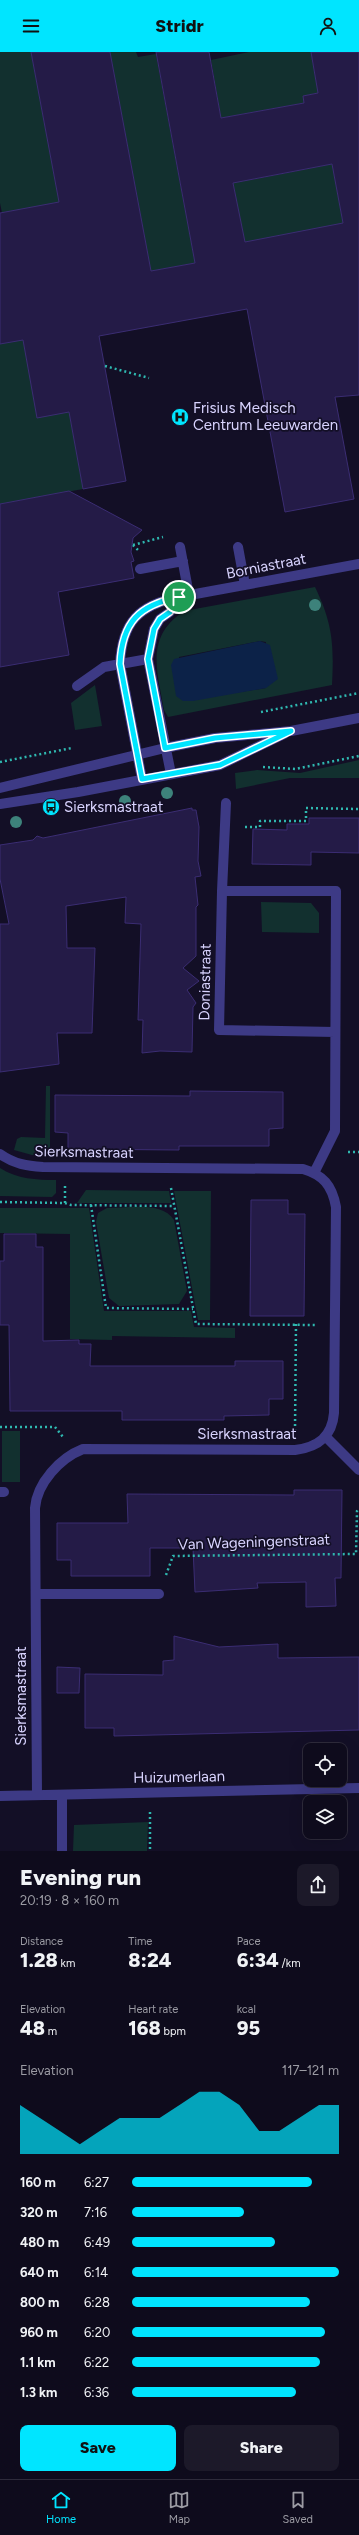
<!DOCTYPE html>
<meta charset="utf-8">
<style>
:root{--surface:#0e0b1c;--page:#1c1929;--text:#f1f3f6;--muted:#9b9ba3;--line:#2e2b3b;--accent:#00e5ff}
body{margin:0;font-family:Figtree,sans-serif;background:var(--page);color:var(--text);height:100vh;display:flex;flex-direction:column;font-size:15px;white-space:nowrap}
*{box-sizing:border-box;margin:0}
p{font-size:13px;color:var(--muted)}
.icon{flex:none;width:22px;height:22px;fill:none;stroke:currentColor;stroke-width:2;stroke-linecap:round;stroke-linejoin:round}
.map{position:relative;height:1799px;overflow:hidden}
.details{display:flex;flex-direction:column;background:var(--surface);flex:1}
.details>*{flex:none}
.controls{position:absolute;left:303px;top:1691px;display:grid;gap:8px}
.controls a{display:grid;place-items:center;width:44px;height:44px;border-radius:8px;background:var(--surface);box-shadow:0 4px 16px #0002,0 0 0 1px var(--line);font-size:20px}
.pin{position:absolute;display:grid;place-items:center;width:34px;height:34px;color:#fff;margin:-17px;border:2px solid #fff;border-radius:50%;box-shadow:0 1px 4px #0007}
.round{display:grid;place-items:center;flex:none;width:42px;height:42px;border-radius:8px;background:var(--page)}
.headline{display:flex;align-items:center;justify-content:space-between;height:68px;padding:0 20px}
h1{font-size:22px;font-weight:800;line-height:30px}
.stats{display:grid;grid-template-columns:repeat(3,1fr);gap:6px;height:68px;padding:4px 20px}
.stats div{display:grid;align-content:center}
.stats b{font-size:20px;font-weight:800}
.stats small{font-size:11px;font-weight:400}
.stats p{font-size:11px}
.chart{height:112px;padding:8px 20px}
.chart p{display:flex;justify-content:space-between}
.chart svg{width:100%;height:72px;margin-top:4px;fill:var(--accent);opacity:.7}
.button{display:flex;gap:8px;margin-top:auto;padding:8px 20px}
.button a{flex:1;height:46px;border-radius:8px;background:var(--accent);color:#111;font-size:16px;font-weight:800;line-height:46px;text-align:center}
.button a+a{background:var(--page);color:var(--text)}
ul{padding:0 20px;list-style:none;font-size:13px}
li{display:grid;grid-template-columns:64px 48px 1fr;align-items:center;height:30px}
li i{height:10px;border-radius:5px;background:var(--accent)}
header{display:flex;justify-content:space-between;align-items:center;height:52px;padding:0 20px;background:var(--accent);color:#111;font-size:18px;font-weight:800}
.dock{display:flex;justify-content:space-around;align-items:center;height:56px;border-top:1px solid var(--line);background:var(--surface);font-size:11px;color:var(--muted)}
.dock a{display:grid;justify-items:center;gap:2px}
.dock .selected{color:var(--accent)}
.map>svg:first-child{display:block}
.green{fill:#12302f;fill-rule:evenodd}
.water{fill:#0c2248}
.building{fill:#241b47;stroke:#3b2d73;fill-rule:evenodd}
.lines{fill:none;stroke-linecap:round;stroke-linejoin:round}
.path{stroke:#2fb8b0;stroke-width:2.5;stroke-dasharray:2 3;stroke-linecap:butt}
.minor{stroke:#3d3a85;stroke-width:10}
.tree{fill:#3d827b}
.route-casing{stroke:#fff;stroke-width:8}
.route{stroke:#00e5ff;stroke-width:5}
.labels{text-anchor:middle;dominant-baseline:central;stroke-width:3.5;stroke-linejoin:round;paint-order:stroke}
.poi-label{font-size:15px;fill:#d9d4ff;stroke:#130f26;text-anchor:start}
.street-label{font-size:15px;fill:#d9d4ff;stroke:#130f26}
</style>
<header><svg class="icon" aria-label="menu" viewBox="0 0 24 24"><path d="M4 6h16M4 12h16M4 18h16"/></svg>Stridr<svg class="icon" aria-label="person" viewBox="0 0 24 24"><circle cx="12" cy="8" r="4"/><path d="M4 21q1-7 8-7t8 7"/></svg></header>
<div class="map">
<svg width="359" height="1799" viewBox="0 0 359 1799">
<rect width="100%" height="100%" fill="#130f26"/>
<path class="green" d="M0 0H31L75 234 2 161 0 151Z
M110 0H136L138 5 156 2 195 211 151 219Z
M249 0H311L318 41 303 44 304 51 221 66 211 8Z
M332 112 359 258 247 201 232 126 249 123 250 128Z
M23 287 37 363 69 360 83 437 0 452V292Z
M315 535C333 572 334 593 332 633L168 665 164 658C157 618 145 585 184 559ZM260 589 266 590V636L184 649 179 605Z
M95 633 102 674 75 678 71 651Z
M359 708V726H290L236 737 235 721 257 718 300 721Z
M261 850 311 851 319 861V881L262 880Z
M46 1034H50V1103H32L14 1098 17 1087 21 1085 45 1086Z
M0 1116C17 1127 37 1128 56 1128V1141L52 1145 0 1144Z
M86 1138 169 1139 171 1151H77Z
M174 1139H211L210 1268H198Z
M0 1156H89L104 1259H191L194 1275 235 1276V1286L112 1284V1288L70 1287V1182L0 1181Z
M107 1156C128 1156 162 1149 174 1168L187 1239 179 1252 119 1254 109 1246 96 1170 98 1161Z
M2 1379H20V1430H2Z
M148 1770 147 1799H73L74 1773Z"/>
<path class="water" d="M260 589 270 593 278 627 266 636 193 649H183L176 644 171 613 174 607Z"/>
<path class="building" d="M31 0H110L151 219 195 211 156 0H209L221 66 304 51 303 44 318 41 311 0H359V343L335 345 354 447 285 460 247 257 99 284 126 429 83 437 69 360 37 366 23 288 0 292V161L59 150ZM332 112 343 171 245 190 233 131Z
M69 439 142 478 133 486 131 500 134 509 131 510 134 526 58 540 69 603 0 615V452Z
M192 756V758H196L199 775 198 809 201 824 195 825 198 853 196 855V904L183 916 199 929 187 938 196 951 193 955 192 1000 160 999 142 1001 143 968H138L141 872 125 871 126 845 66 854 67 896H95L92 981H57L59 1012 0 1020V872H9L0 827V793L33 788 37 784 43 786 53 784Z
M309 766H359V801L311 800V813L252 812 253 777 287 778V772H309Z
M190 1039 283 1040V1076L269 1077V1094H179V1098L68 1097V1081L55 1080V1043L190 1044Z
M251 1148H288V1162H305L304 1264H250Z
M4 1182H36V1195H43V1289L79 1288V1292H91L90 1314H235V1309H283V1347H269V1363L224 1364V1368H122V1359H10L9 1273H0V1209H4Z
M294 1438H342L341 1526H335L336 1554 306 1555V1530L257 1531 258 1536 195 1540 193 1496H150V1524H71V1508H57V1471H128L127 1442 294 1443Z
M174 1584 219 1595 278 1592V1606L359 1605V1678L114 1684V1676H85V1622L163 1623V1609L174 1608Z
M57 1615 80 1616 79 1641H57Z"/>
<g class="lines">
<path class="path" d="M105 314 149 326
M133 493 138 498
M133 493 163 485
M261 660 359 641
M0 710 72 696
M263 715 295 717 359 704
M245 775H260V769H306V756L359 757
M348 1100H359
M171 1136 196 1272 315 1273
M0 1150 65 1151V1134
M65 1151 71 1153 174 1154
M91 1153 106 1256 193 1257
M0 1375H55L63 1385
M295 1379 296 1272
M166 1523 173 1504 356 1502 357 1459 359 1456
M150 1760V1799"/>
<path class="minor" d="M180 495 189 543
M238 495 245 533
M140 517 183 509
M77 634 104 615 148 607
M171 722 148 607 154 577 160 567 170 560 179 545
M142 727 120 612C122 570 139 553 179 545L359 512
M0 736 165 696 215 686 291 679 359 666
M0 752 78 740 220 713 284 682
M222 839 226 751
M0 1102C14 1112 27 1114 43 1115L303 1117C323 1123 332 1133 336 1155L334 1361C332 1385 318 1395 295 1398L83 1397C60 1406 37 1431 35 1456L37 1743
M314 1121 335 1079 336 839H222L219 978 335 980
M326 1385 359 1418
M0 1440H4
M36 1542H159
M0 1744 359 1736
M62 1799V1743"/>
</g>
<g class="tree">
<circle cx="315" cy="553" r="6"/>
<circle cx="167" cy="741" r="6"/>
<circle cx="125" cy="749" r="6"/>
<circle cx="16" cy="770" r="6"/>
</g>
<g class="lines">
<defs>
<path id="route" d="M179 545 170 560 160 567 154 577 148 607 165 696 215 686 291 679 220 713 142 727 120 612C122 570 139 553 179 545Z"/>
</defs>
<use href="#route" class="route-casing"/>
<use href="#route" class="route"/>
</g>
<defs>
<symbol id="hospital-disc" viewBox="-11 -11 22 22"><circle r="9.5" fill="#00e5ff" stroke="#130f26"/><path d="M-5-5h3v3.5h4V-5h3V5h-3V1.5h-4V5h-3Z" fill="#111"/></symbol>
<symbol id="bus-disc" viewBox="-11 -11 22 22"><circle r="9.5" fill="#00e5ff" stroke="#130f26"/><path d="M-5-6H5V4H4V6H2V4H-2V6H-4V4H-5ZM-3.5-4V0h7V-4ZM-3.5 1.2v1.5H-2V1.2ZM2 1.2v1.5H3.5V1.2Z" fill="#111"/></symbol>
</defs>
<g fill-rule="evenodd">
<use href="#hospital-disc" x="170" y="355" width="20" height="20"/>
<use href="#bus-disc" x="41" y="745" width="20" height="20"/>
</g>
<g class="labels">
<g class="poi-label">
<text x="193" y="356">Frisius Medisch<tspan x="193" dy="17">Centrum Leeuwarden</tspan></text>
<text x="64" y="755">Sierksmastraat</text>
</g>
<g class="street-label">
<text transform="translate(266 514) rotate(-11)">Borniastraat</text>
<text transform="translate(205 930) rotate(-89)">Doniastraat</text>
<text transform="translate(84 1100) rotate(1)">Sierksmastraat</text>
<text x="247" y="1382">Sierksmastraat</text>
<text transform="translate(254 1490) rotate(-2)">Van Wageningenstraat</text>
<text transform="translate(21 1644) rotate(-90)">Sierksmastraat</text>
<text transform="translate(179 1725) rotate(-1)">Huizumerlaan</text>
</g>
</g>
</svg>
<div class="controls">
<a><svg class="icon" aria-label="locate" viewBox="0 0 24 24"><circle cx="12" cy="12" r="6"/><path d="M12 2v4M12 18v4M2 12h4M18 12h4"/></svg></a>
<a><svg class="icon" aria-label="layers" viewBox="0 0 24 24"><path d="M12 4l9 5-9 5-9-5zM3 14l9 5 9-5"/></svg></a>
</div>
<div class="pin" style="left:179px;top:545px;background:#1e9e55"><svg class="icon" aria-label="arrive" viewBox="0 0 24 24"><path d="M6 21V4h12l-3 4 3 4H6"/></svg></div>
</div>
<section class="details">
<div class="headline"><div><h1>Evening run</h1><p>20:19 · 8 × 160 m</p></div><a class="round"><svg class="icon" aria-label="share" viewBox="0 0 24 24"><path d="M12 15V3M7 8l5-5 5 5M5 13v7h14v-7"/></svg></a></div>
<div class="stats">
<div><p>Distance</p><b>1.28<small> km</small></b></div>
<div><p>Time</p><b>8:24</b></div>
<div><p>Pace</p><b>6:34<small> /km</small></b></div>
</div>
<div class="stats">
<div><p>Elevation</p><b>48<small> m</small></b></div>
<div><p>Heart rate</p><b>168<small> bpm</small></b></div>
<div><p>kcal</p><b>95</b></div>
</div>
<div class="chart"><p><span>Elevation</span>117–121 m</p>
<svg viewBox="0 0 160 44" preserveAspectRatio="none"><path d="M0 44V14L10 22L20 30L30 38L40 30L50 22L60 22L70 22L80 14L90 6L100 6L110 14L120 30L130 30L140 22L150 14L160 14V44z"/></svg>
</div>
<ul>
<li><b>160 m</b>6:27<i style="width:87%"></i></li>
<li><b>320 m</b>7:16<i style="width:54%"></i></li>
<li><b>480 m</b>6:49<i style="width:69%"></i></li>
<li><b>640 m</b>6:14<i style="width:100%"></i></li>
<li><b>800 m</b>6:28<i style="width:86%"></i></li>
<li><b>960 m</b>6:20<i style="width:93%"></i></li>
<li><b>1.1 km</b>6:22<i style="width:91%"></i></li>
<li><b>1.3 km</b>6:36<i style="width:79%"></i></li>
</ul>
<div class="button"><a>Save</a><a>Share</a></div>
</section>
<nav class="dock">
<a class="selected"><svg class="icon" aria-label="home" viewBox="0 0 24 24"><path d="M3 11l9-7 9 7M6 9v11h12V9"/></svg>Home</a>
<a><svg class="icon" aria-label="map" viewBox="0 0 24 24"><path d="M3 6l6-2 6 2 6-2v14l-6 2-6-2-6 2zM9 4v14M15 6v14"/></svg>Map</a>
<a><svg class="icon" aria-label="saved" viewBox="0 0 24 24"><path d="M7 4h10v16l-5-4-5 4z"/></svg>Saved</a>
</nav>
